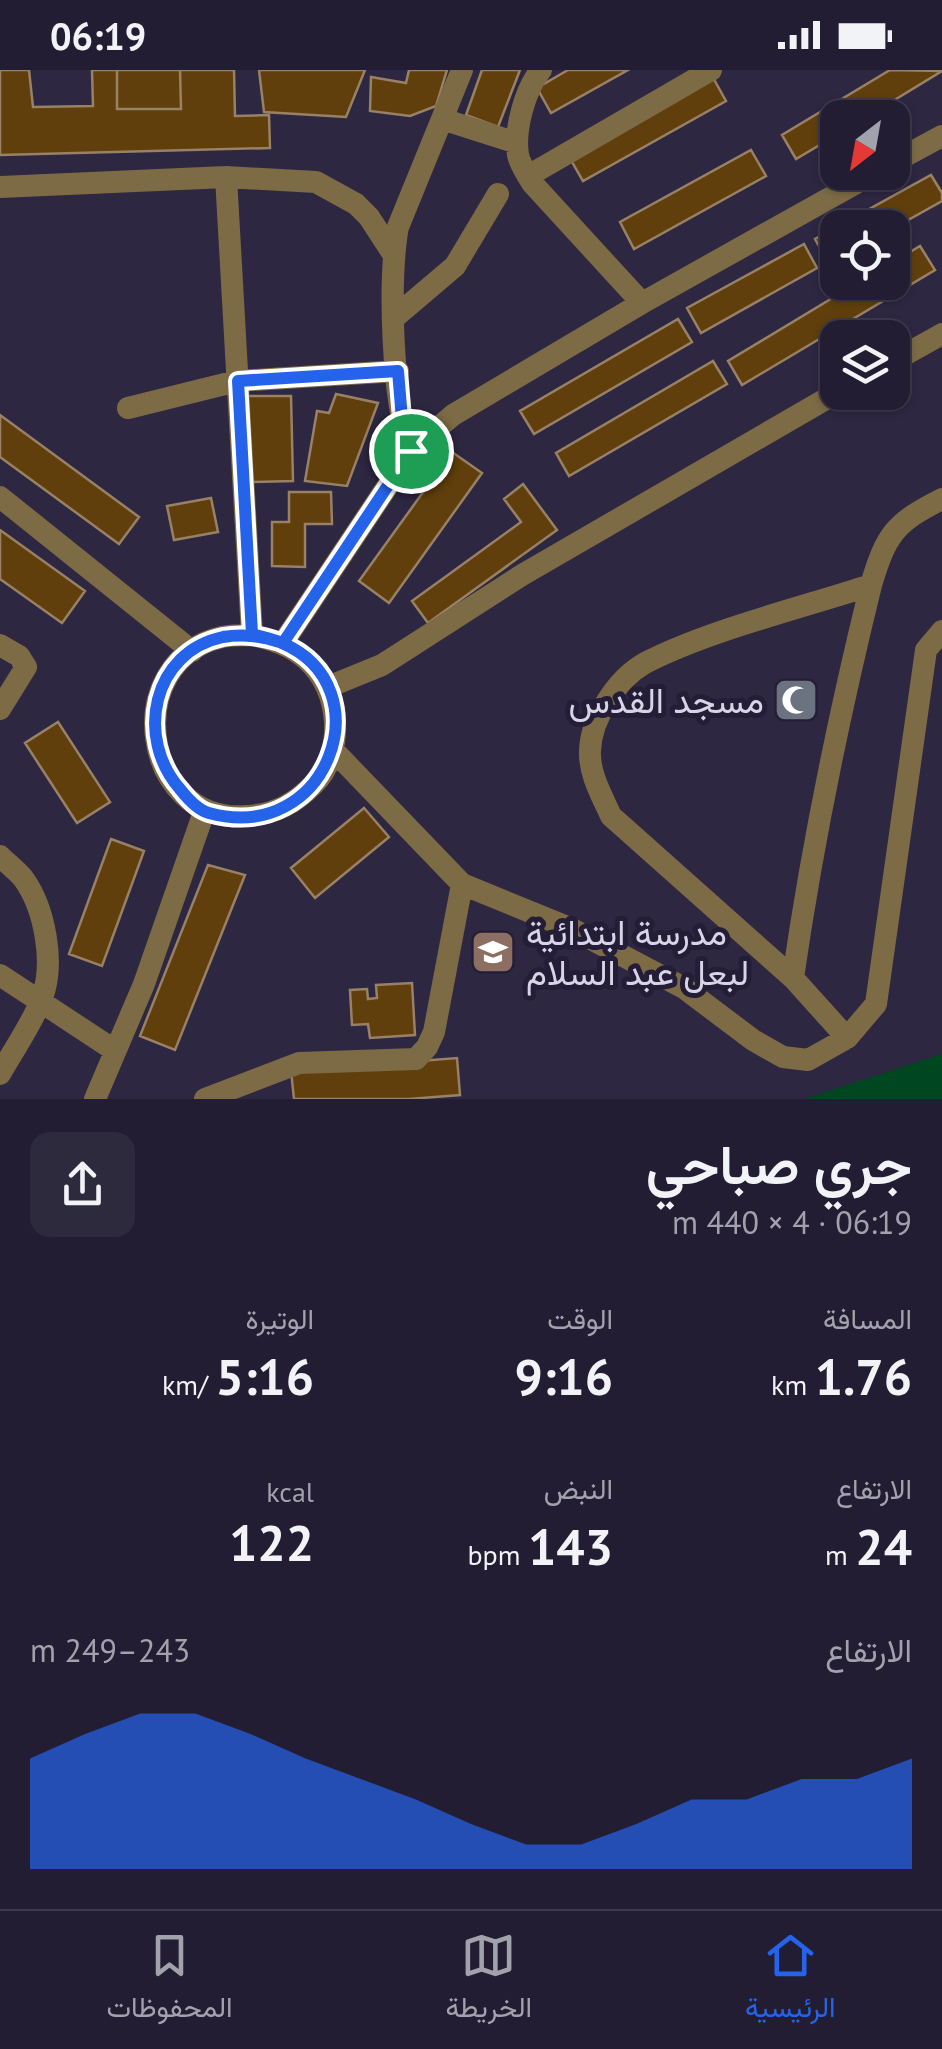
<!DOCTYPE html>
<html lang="ar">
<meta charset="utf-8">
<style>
:root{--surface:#221d32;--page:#2e2a3e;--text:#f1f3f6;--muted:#a2a2ac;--line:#3f3b4d;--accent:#2563eb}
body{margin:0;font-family:"PT Sans",Vazirmatn,sans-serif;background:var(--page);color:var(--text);direction:rtl;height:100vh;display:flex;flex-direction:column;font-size:38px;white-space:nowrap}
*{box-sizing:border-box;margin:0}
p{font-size:32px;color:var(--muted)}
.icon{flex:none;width:55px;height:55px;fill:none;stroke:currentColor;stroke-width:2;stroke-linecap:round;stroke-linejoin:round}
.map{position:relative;height:1029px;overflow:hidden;direction:ltr}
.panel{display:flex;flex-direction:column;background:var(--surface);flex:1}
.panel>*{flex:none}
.needle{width:65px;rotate:211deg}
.buttons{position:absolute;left:820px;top:30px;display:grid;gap:20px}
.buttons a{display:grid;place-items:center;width:90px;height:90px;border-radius:20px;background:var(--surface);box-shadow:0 2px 8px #0004,0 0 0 2px var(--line);font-size:50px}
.pin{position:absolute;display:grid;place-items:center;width:85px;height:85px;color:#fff;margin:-42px;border:5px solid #fff;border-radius:50%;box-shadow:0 2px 10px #0007}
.round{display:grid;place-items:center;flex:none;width:105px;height:105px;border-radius:20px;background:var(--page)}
.summary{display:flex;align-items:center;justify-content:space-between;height:170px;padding:0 30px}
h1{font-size:55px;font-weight:600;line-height:75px}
.metrics{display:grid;grid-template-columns:repeat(3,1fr);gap:15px;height:170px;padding:10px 30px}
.metrics div{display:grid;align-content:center}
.metrics b{font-size:50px;font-weight:600}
.metrics small{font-size:28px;font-weight:400}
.metrics p{font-size:28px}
.chart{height:280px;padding:20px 30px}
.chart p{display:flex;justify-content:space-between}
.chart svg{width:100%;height:180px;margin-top:10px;fill:var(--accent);opacity:.7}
.status{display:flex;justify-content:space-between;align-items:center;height:70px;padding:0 50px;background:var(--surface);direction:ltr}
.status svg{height:28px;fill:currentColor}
.tab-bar{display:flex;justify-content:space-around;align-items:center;height:140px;border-top:2px solid var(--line);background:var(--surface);font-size:28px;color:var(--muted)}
.tab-bar a{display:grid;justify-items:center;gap:5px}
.tab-bar .current{color:var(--accent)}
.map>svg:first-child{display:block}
.green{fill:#004621}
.building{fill:#603f0c;stroke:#988165;stroke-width:2.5}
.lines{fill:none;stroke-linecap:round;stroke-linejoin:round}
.minor{stroke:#7c6b45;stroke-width:22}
.route-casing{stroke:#fff;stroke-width:20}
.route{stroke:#2563eb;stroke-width:12}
.labels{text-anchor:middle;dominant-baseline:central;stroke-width:10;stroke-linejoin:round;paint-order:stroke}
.poi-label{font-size:35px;fill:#d7d4e6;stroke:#241d37;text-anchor:end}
</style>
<div class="status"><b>06:19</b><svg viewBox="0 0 49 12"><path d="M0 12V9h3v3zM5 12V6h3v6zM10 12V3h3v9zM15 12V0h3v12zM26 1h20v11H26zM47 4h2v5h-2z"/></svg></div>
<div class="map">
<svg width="942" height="1029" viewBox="0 0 942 1029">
<rect width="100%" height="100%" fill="#2d2742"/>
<path class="green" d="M942 984V1029H804Z"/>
<path class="building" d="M0 0H29L33 37 93 36 92 0H117V39H181L180 0H234L235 46 269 45 270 78 0 85Z
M117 0H180L181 39H117Z
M259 0H365L346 47 264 42Z
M409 0H447L436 36 410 46 370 41 371 7 406 13Z
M482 0H520L498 57 466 45Z
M568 0H628L551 43 537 18Z
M890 0 942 1 865 48H838V64L796 89 782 65Z
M711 4 726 31 583 111 568 85Z
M751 80 766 106 634 179 620 152Z
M931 105 942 123V131L892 159 838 158V189L829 194 815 169Z
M804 174 817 198 701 263 687 238Z
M920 176 935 200 742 315 728 291 859 212H892V193Z
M678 249 692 272 534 364 520 341Z
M713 291 727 314 569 406 556 383Z
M336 324 378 333 347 416 305 411 317 341 329 343Z
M247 326H291L293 411 249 412Z
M0 345 139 447 119 474 0 387Z
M452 382 482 403 389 533 359 511Z
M523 414 557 460 428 553 412 531 521 452 504 429Z
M289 422H331L332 454H305V497L272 496V452H289Z
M211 428 218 462 174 470 167 436Z
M0 460 85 521 62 553 0 509Z
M58 652 110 732 77 753 25 673Z
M364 738 389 767 315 828 291 798Z
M111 769 144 781 102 896 69 884Z
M208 795 245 805 175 980 140 966Z
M412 913 415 965 370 968 368 954 352 955 350 920 367 919 368 929 377 928 376 915Z
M457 988 460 1025 409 1029H294L291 1001Z"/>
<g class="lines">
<path class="minor" d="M541 0C525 19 514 60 518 85 520 95 527 104 532 113L642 233
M442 49 517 73
M892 93 942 66
M528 106 711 0
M226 107 252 565
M0 117 226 107 316 112 356 134 369 147 393 184
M395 247 455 196 498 124
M892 292 942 264
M128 338 237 311 398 301
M411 381C392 333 388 208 398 157L462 0
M0 427 192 581
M252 565C273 570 291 575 307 590 340 619 346 682 314 714 294 734 276 744 247 746 141 755 119 591 222 567 231 565 243 565 252 565Z
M283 573 411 381 453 345 642 233 876 102
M0 575 19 586 26 597 0 639
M328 617 382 595 522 505 838 322
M333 680 462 814 572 859 684 918 753 970 783 987 808 990 847 968 876 934 926 580 942 561
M0 786C7 793 16 800 23 808 45 838 55 893 42 928 32 954 14 979 0 1004
M0 905 114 980
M793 908C812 776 839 645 871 515
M847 968 793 908 611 746C602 726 589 704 590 681 591 648 617 609 645 593 709 560 801 538 871 515 886 465 894 453 942 429
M95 1029 144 914 204 742
M205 1029 299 993 416 989 427 977 434 962 462 814"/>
</g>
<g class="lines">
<defs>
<path id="route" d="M411 381 403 361 398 301 238 311 252 564C262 567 273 569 282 573 385 617 328 776 209 743 198 740 187 728 180 719 135 668 152 582 223 567 245 563 263 567 283 573L411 381"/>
</defs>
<use href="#route" class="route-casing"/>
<use href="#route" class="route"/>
</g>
<defs>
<symbol id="mosque-square" viewBox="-11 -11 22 22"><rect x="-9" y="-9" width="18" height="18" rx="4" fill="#6b7280" stroke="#241d37"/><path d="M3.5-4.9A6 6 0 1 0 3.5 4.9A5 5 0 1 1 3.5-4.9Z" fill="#fff"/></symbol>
<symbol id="school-square" viewBox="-11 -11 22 22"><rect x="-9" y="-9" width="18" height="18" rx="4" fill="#8d6e63" stroke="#241d37"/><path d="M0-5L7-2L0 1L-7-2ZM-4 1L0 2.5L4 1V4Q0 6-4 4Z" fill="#fff"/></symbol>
</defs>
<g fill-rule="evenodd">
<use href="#mosque-square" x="771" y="605" width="50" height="50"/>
<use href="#school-square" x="468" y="857" width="50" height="50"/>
</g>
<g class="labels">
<g class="poi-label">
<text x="764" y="630">مسجد القدس</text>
<text x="526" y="862" text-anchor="start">مدرسة ابتدائية<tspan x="526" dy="40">لبعل عبد السلام</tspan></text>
</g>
</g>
</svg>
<div class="buttons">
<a><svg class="needle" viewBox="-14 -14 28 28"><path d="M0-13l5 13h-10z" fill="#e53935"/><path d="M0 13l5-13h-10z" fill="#a2a2ac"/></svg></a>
<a><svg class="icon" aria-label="locate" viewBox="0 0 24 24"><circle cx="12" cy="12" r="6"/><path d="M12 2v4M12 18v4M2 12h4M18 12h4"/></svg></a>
<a><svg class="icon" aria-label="layers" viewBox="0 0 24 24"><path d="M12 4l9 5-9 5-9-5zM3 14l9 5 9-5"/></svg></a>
</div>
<div class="pin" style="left:411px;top:381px;background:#1e9e55"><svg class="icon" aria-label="arrive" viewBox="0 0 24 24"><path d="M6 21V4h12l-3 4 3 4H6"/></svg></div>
</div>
<section class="panel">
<div class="summary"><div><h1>جري صباحي</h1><p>06:19 · 4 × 440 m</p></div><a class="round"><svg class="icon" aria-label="share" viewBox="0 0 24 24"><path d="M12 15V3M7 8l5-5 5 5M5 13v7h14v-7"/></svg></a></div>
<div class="metrics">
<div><p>المسافة</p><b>1.76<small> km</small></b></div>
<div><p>الوقت</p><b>9:16</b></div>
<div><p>الوتيرة</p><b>5:16<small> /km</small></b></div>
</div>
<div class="metrics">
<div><p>الارتفاع</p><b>24<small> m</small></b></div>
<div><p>النبض</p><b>143<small> bpm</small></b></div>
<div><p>kcal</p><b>122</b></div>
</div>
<div class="chart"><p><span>الارتفاع</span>243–249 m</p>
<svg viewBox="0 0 160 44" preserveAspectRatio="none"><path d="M0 44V17L10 11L20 6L30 6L40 11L50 17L60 22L70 27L80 33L90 38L100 38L110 33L120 27L130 27L140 22L150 22L160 17V44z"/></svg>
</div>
</section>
<nav class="tab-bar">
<a class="current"><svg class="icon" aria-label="home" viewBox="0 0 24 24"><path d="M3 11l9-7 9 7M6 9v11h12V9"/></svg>الرئيسية</a>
<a><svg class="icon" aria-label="map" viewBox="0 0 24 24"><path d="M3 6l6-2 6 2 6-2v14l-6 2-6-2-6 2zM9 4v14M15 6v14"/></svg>الخريطة</a>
<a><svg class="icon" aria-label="saved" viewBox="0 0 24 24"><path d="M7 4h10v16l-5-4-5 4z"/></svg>المحفوظات</a>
</nav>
